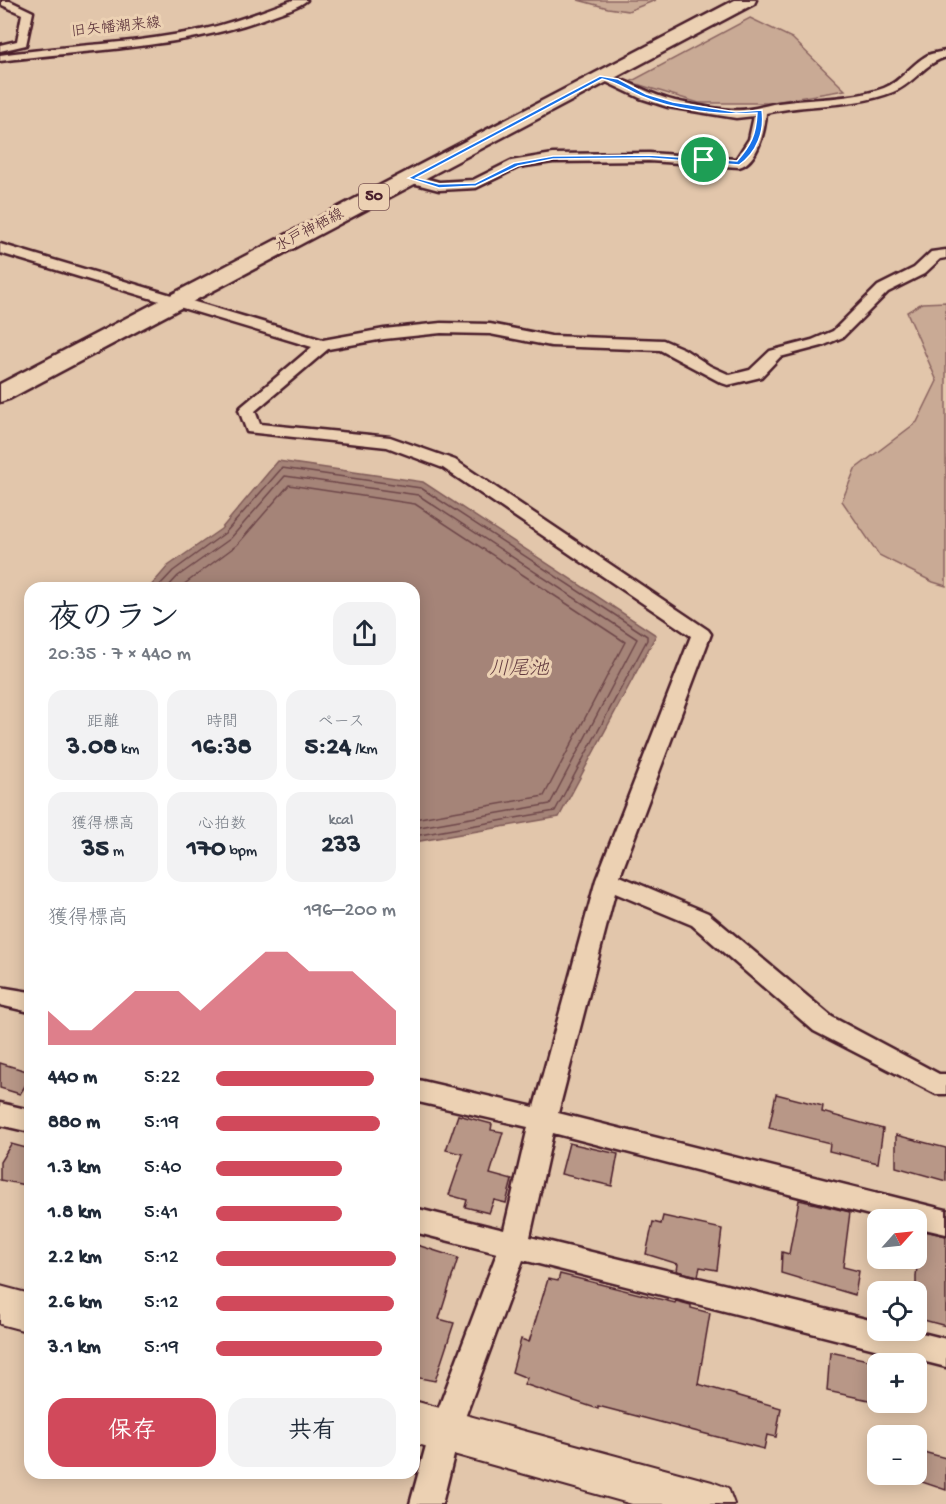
<!DOCTYPE html>
<html lang="ja">
<meta charset="utf-8">
<style>
:root{--surface:#fff;--page:#f2f2f3;--text:#1f2937;--muted:#747a83;--accent:#d1495b}
body{margin:0;font-family:"Gochi Hand","Klee One",sans-serif;background:var(--page);color:var(--text);height:100vh;display:flex;flex-direction:column;font-size:22px;white-space:nowrap}
*{box-sizing:border-box;margin:0}
p{font-size:20px;color:var(--muted)}
.icon{flex:none;width:33px;height:33px;fill:none;stroke:currentColor;stroke-width:2;stroke-linecap:round;stroke-linejoin:round}
.map{position:relative;flex:1;overflow:hidden}
.drawer{position:absolute;left:24px;top:582px;width:396px;height:897px;display:flex;flex-direction:column;background:var(--surface);border-radius:18px;box-shadow:0 3px 15px #0003}
.drawer>*{flex:none}
.needle{width:39px;rotate:63deg}
.fabs{position:absolute;left:867px;top:1209px;display:grid;gap:12px}
.fabs a{display:grid;place-items:center;width:60px;height:60px;border-radius:12px;background:var(--surface);box-shadow:0 3px 15px #0003;font-size:30px}
.pin{position:absolute;display:grid;place-items:center;width:51px;height:51px;color:#fff;margin:-26px;border:3px solid #fff;border-radius:50%;box-shadow:0 2px 6px #0007}
.round{display:grid;place-items:center;flex:none;width:63px;height:63px;border-radius:18px;background:var(--page)}
.summary{display:flex;align-items:center;justify-content:space-between;height:102px;padding:0 24px}
h1{font-size:33px;font-weight:700;line-height:45px}
.stats{display:grid;grid-template-columns:repeat(3,1fr);gap:9px;height:102px;padding:6px 24px}
.stats div{display:grid;align-content:center;border-radius:15px;background:var(--page);text-align:center}
.stats b{font-size:26px;font-weight:700}
.stats small{font-size:16px;font-weight:400}
.stats p{font-size:16px}
.chart{height:168px;padding:12px 24px}
.chart p{display:flex;justify-content:space-between}
.chart svg{width:100%;height:108px;margin-top:6px;fill:var(--accent);opacity:.7}
.cta{display:flex;gap:12px;margin-top:auto;padding:12px 24px}
.cta a{flex:1;height:69px;border-radius:18px;background:var(--accent);color:#fff;font-size:24px;font-weight:700;line-height:69px;text-align:center}
.cta a+a{background:var(--page);color:var(--text)}
ul{padding:0 24px;list-style:none;font-size:20px}
li{display:grid;grid-template-columns:96px 72px 1fr;align-items:center;height:45px}
li i{height:15px;border-radius:8px;background:var(--accent)}
.map>svg:first-child{display:block}
.green{fill:#c9aa95;stroke:#8a6460;stroke-width:1.5}
.water{fill:#a58478;stroke:#815c59;stroke-width:1.5}
.lines{fill:none;stroke-linecap:round;stroke-linejoin:round}
.shore{stroke:#6e474a;stroke-width:1.5}
.building{fill:#b89787;stroke:#4a1f2b;stroke-width:1.5}
.street-casing{stroke:#4a1f2b;stroke-width:5}
.secondary-casing{stroke:#4a1f2b;stroke-width:4}
.primary-casing{stroke:#4a1f2b;stroke-width:5}
.street{fill:#ecd1b3;fill-rule:evenodd}
.secondary{fill:#ecd1b3;fill-rule:evenodd}
.primary{fill:#ecd1b3;fill-rule:evenodd}
.route{fill:#1a73e8;stroke:#fff;stroke-width:1.5;fill-rule:evenodd}
.labels{text-anchor:middle;dominant-baseline:central;stroke-width:6;stroke-linejoin:round;paint-order:stroke}
.far-street-label{font-size:15px;fill:#4a1f2b;stroke:#ecd1b3}
.shield{fill:#ecd1b3;stroke:#7b5454;stroke-width:1.5}
.shield-label{font-size:16px;font-weight:bold;fill:#4a1f2b}
.water-label{font-size:20px;font-style:italic;fill:#61383e;stroke:#ecd1b3}
</style>
<div class="map">
<svg width="946" height="1504" viewBox="0 0 946 1504">
<rect width="100%" height="100%" fill="#e2c6ab"/>
<filter id="ink" filterUnits="userSpaceOnUse"><feTurbulence type="fractalNoise" baseFrequency=".0167" numOctaves="2"/><feDisplacementMap in="SourceGraphic" scale="12" xChannelSelector="R" yChannelSelector="G"/><feConvolveMatrix kernelMatrix="1 2 1 2 8 2 1 2 1" color-interpolation-filters="sRGB"/></filter>
<g filter="url(#ink)">
<path class="green" d="M578 0H656L628 11 608 8Z
M750 18 792 38 845 90 768 103H699L630 82Z
M946 302V586L933 582 879 555 842 501 855 469 917 422 937 381 907 312 922 303Z"/>
<path class="water" d="M278 461 423 482 656 635 559 817 414 842V588H149L168 566 221 529Z"/>
<g class="lines">
<path class="shore" d="M157 588 173 571 225 533 282 468 421 488 647 636V640L555 811 414 836
M167 588 178 576 230 539 285 476 418 495 637 639 550 804 414 828
M179 588 237 545 289 485 415 504 625 642 544 796 414 819"/>
</g>
<path class="building" d="M0 1063 30 1072V1078L20 1094 0 1088Z
M776 1094 823 1106 822 1112 883 1129 878 1163 829 1151 830 1143 769 1128Z
M458 1115 492 1124 491 1130 503 1132 490 1174 512 1180 506 1203 494 1200 489 1213 465 1207 467 1200 449 1195 463 1154 446 1150Z
M896 1135 946 1148V1181L896 1167Z
M569 1143 618 1154 612 1186 561 1174Z
M11 1144 30 1149V1186L0 1180V1162Z
M799 1200 850 1212 843 1267 859 1271 855 1295 781 1273 782 1252 789 1254Z
M663 1216 722 1229 717 1270 700 1267 698 1276 677 1271 678 1264 646 1254 653 1222 661 1224Z
M921 1230 946 1236V1326L916 1318V1276Z
M414 1244 458 1258 439 1319 454 1323 435 1381 414 1377Z
M560 1274 675 1303 676 1301 691 1305V1308L710 1313 698 1384 781 1408 776 1437 767 1435 764 1449 598 1406V1409L524 1384 527 1378 512 1372 521 1339 529 1342 548 1279 558 1281Z
M830 1352 878 1362V1402L827 1391Z
M916 1450 946 1458V1490L916 1480Z"/>
<g class="lines">
<defs>
<path id="street" d="M293 0H307C299 7 285 11 274 15 187 49 92 49 0 61V55C68 45 138 44 205 29 235 22 264 11 293 0Z
M2 1H10L33 12 26 45 0 51V45L17 41 22 14 2 5Z
M946 51V57C924 63 914 84 893 92 853 108 807 103 766 113 765 130 758 162 739 167L649 161 553 162 519 167 476 188 439 190 405 181 403 178 410 174 439 182 473 180 511 161 553 154 649 153 736 159 749 139 754 116 736 118 668 107 640 98 596 77 602 74C628 79 649 95 675 101 695 105 719 111 739 110 753 110 765 105 779 103 813 98 852 100 884 88 902 81 911 64 928 55 933 53 940 52 946 51Z
M0 244 323 340 384 329 441 323 490 324 551 336 663 340 684 349 710 366 730 375 750 370 770 351 812 340 833 331 878 286 914 268 931 252 946 250V258L940 259 924 274 888 292 843 337 822 346 780 357 761 377 728 385 722 383 660 350 551 346 490 334 441 333 384 339 328 349 255 411 260 424 390 437 455 460 708 630 711 634 620 876 708 913 832 1017 939 1074H946V1094H936L814 1031 692 925 615 893 558 1113 946 1210V1234L916 1227V1220H889L553 1133 530 1237 878 1322V1330H910L946 1339V1367L523 1260 460 1431 442 1504H410L430 1431 497 1253 414 1232V1208L504 1230 528 1127 414 1101V1079L534 1107 596 880 691 636 443 468 387 447 247 432 239 410 241 407 312 347 0 253Z
M0 987 30 992V1012L0 1005Z
M0 1103 30 1110V1132L0 1125Z"/>
<path id="secondary" d="M0 1286 30 1294V1332L0 1324Z
M414 1401 712 1482 728 1488 734 1504H632L414 1443Z"/>
<path id="primary" d="M735 0H756L754 4 9 399 0 402V384Z"/>
</defs>
<use href="#street" class="street-casing"/>
<use href="#secondary" class="secondary-casing"/>
<use href="#primary" class="primary-casing"/>
<use href="#street" class="street"/>
<use href="#secondary" class="secondary"/>
<use href="#primary" class="primary"/>
</g>
</g>
<path class="route" d="M600 76 618 79 646 94 673 102 736 112 762 110C765 131 757 153 739 165L649 158 553 159 518 166 476 186 439 188 408 178ZM602 79C617 82 627 90 641 96 672 110 724 116 757 113 756 135 751 145 737 161L649 155 553 156 514 163 475 183 439 184 416 178Z"/>
<g class="labels">
<g class="far-street-label">
<text transform="translate(116 28) rotate(-6)">旧矢幡潮来線</text>
<text transform="translate(310 231) rotate(-28)">水戸神栖線</text>
</g>
<rect class="shield" x="359" y="184" width="30" height="26" rx="4.5"/>
<g class="shield-label">
<text x="374" y="197">50</text>
</g>
<g class="water-label">
<text x="519" y="670">川尾池</text>
</g>
</g>
</svg>
<div class="fabs">
<a><svg class="needle" viewBox="-14 -14 28 28"><path d="M0-13l5 13h-10z" fill="#e53935"/><path d="M0 13l5-13h-10z" fill="#747a83"/></svg></a>
<a><svg class="icon" aria-label="locate" viewBox="0 0 24 24"><circle cx="12" cy="12" r="6"/><path d="M12 2v4M12 18v4M2 12h4M18 12h4"/></svg></a>
<a>+</a>
<a>−</a>
</div>
<div class="pin" style="left:704px;top:160px;background:#1e9e55"><svg class="icon" aria-label="arrive" viewBox="0 0 24 24"><path d="M6 21V4h12l-3 4 3 4H6"/></svg></div>
<section class="drawer">
<div class="summary"><div><h1>夜のラン</h1><p>20:35 · 7 × 440 m</p></div><a class="round"><svg class="icon" aria-label="share" viewBox="0 0 24 24"><path d="M12 15V3M7 8l5-5 5 5M5 13v7h14v-7"/></svg></a></div>
<div class="stats">
<div><p>距離</p><b>3.08<small> km</small></b></div>
<div><p>時間</p><b>16:38</b></div>
<div><p>ペース</p><b>5:24<small> /km</small></b></div>
</div>
<div class="stats">
<div><p>獲得標高</p><b>35<small> m</small></b></div>
<div><p>心拍数</p><b>170<small> bpm</small></b></div>
<div><p>kcal</p><b>233</b></div>
</div>
<div class="chart"><p><span>獲得標高</span>196–200 m</p>
<svg viewBox="0 0 160 44" preserveAspectRatio="none"><path d="M0 44V30L10 38L20 38L30 30L40 22L50 22L60 22L70 30L80 22L90 14L100 6L110 6L120 14L130 14L140 14L150 22L160 30V44z"/></svg>
</div>
<ul>
<li><b>440 m</b>5:22<i style="width:88%"></i></li>
<li><b>880 m</b>5:19<i style="width:91%"></i></li>
<li><b>1.3 km</b>5:40<i style="width:70%"></i></li>
<li><b>1.8 km</b>5:41<i style="width:70%"></i></li>
<li><b>2.2 km</b>5:12<i style="width:100%"></i></li>
<li><b>2.6 km</b>5:12<i style="width:99%"></i></li>
<li><b>3.1 km</b>5:19<i style="width:92%"></i></li>
</ul>
<div class="cta"><a>保存</a><a>共有</a></div>
</section>
</div>
